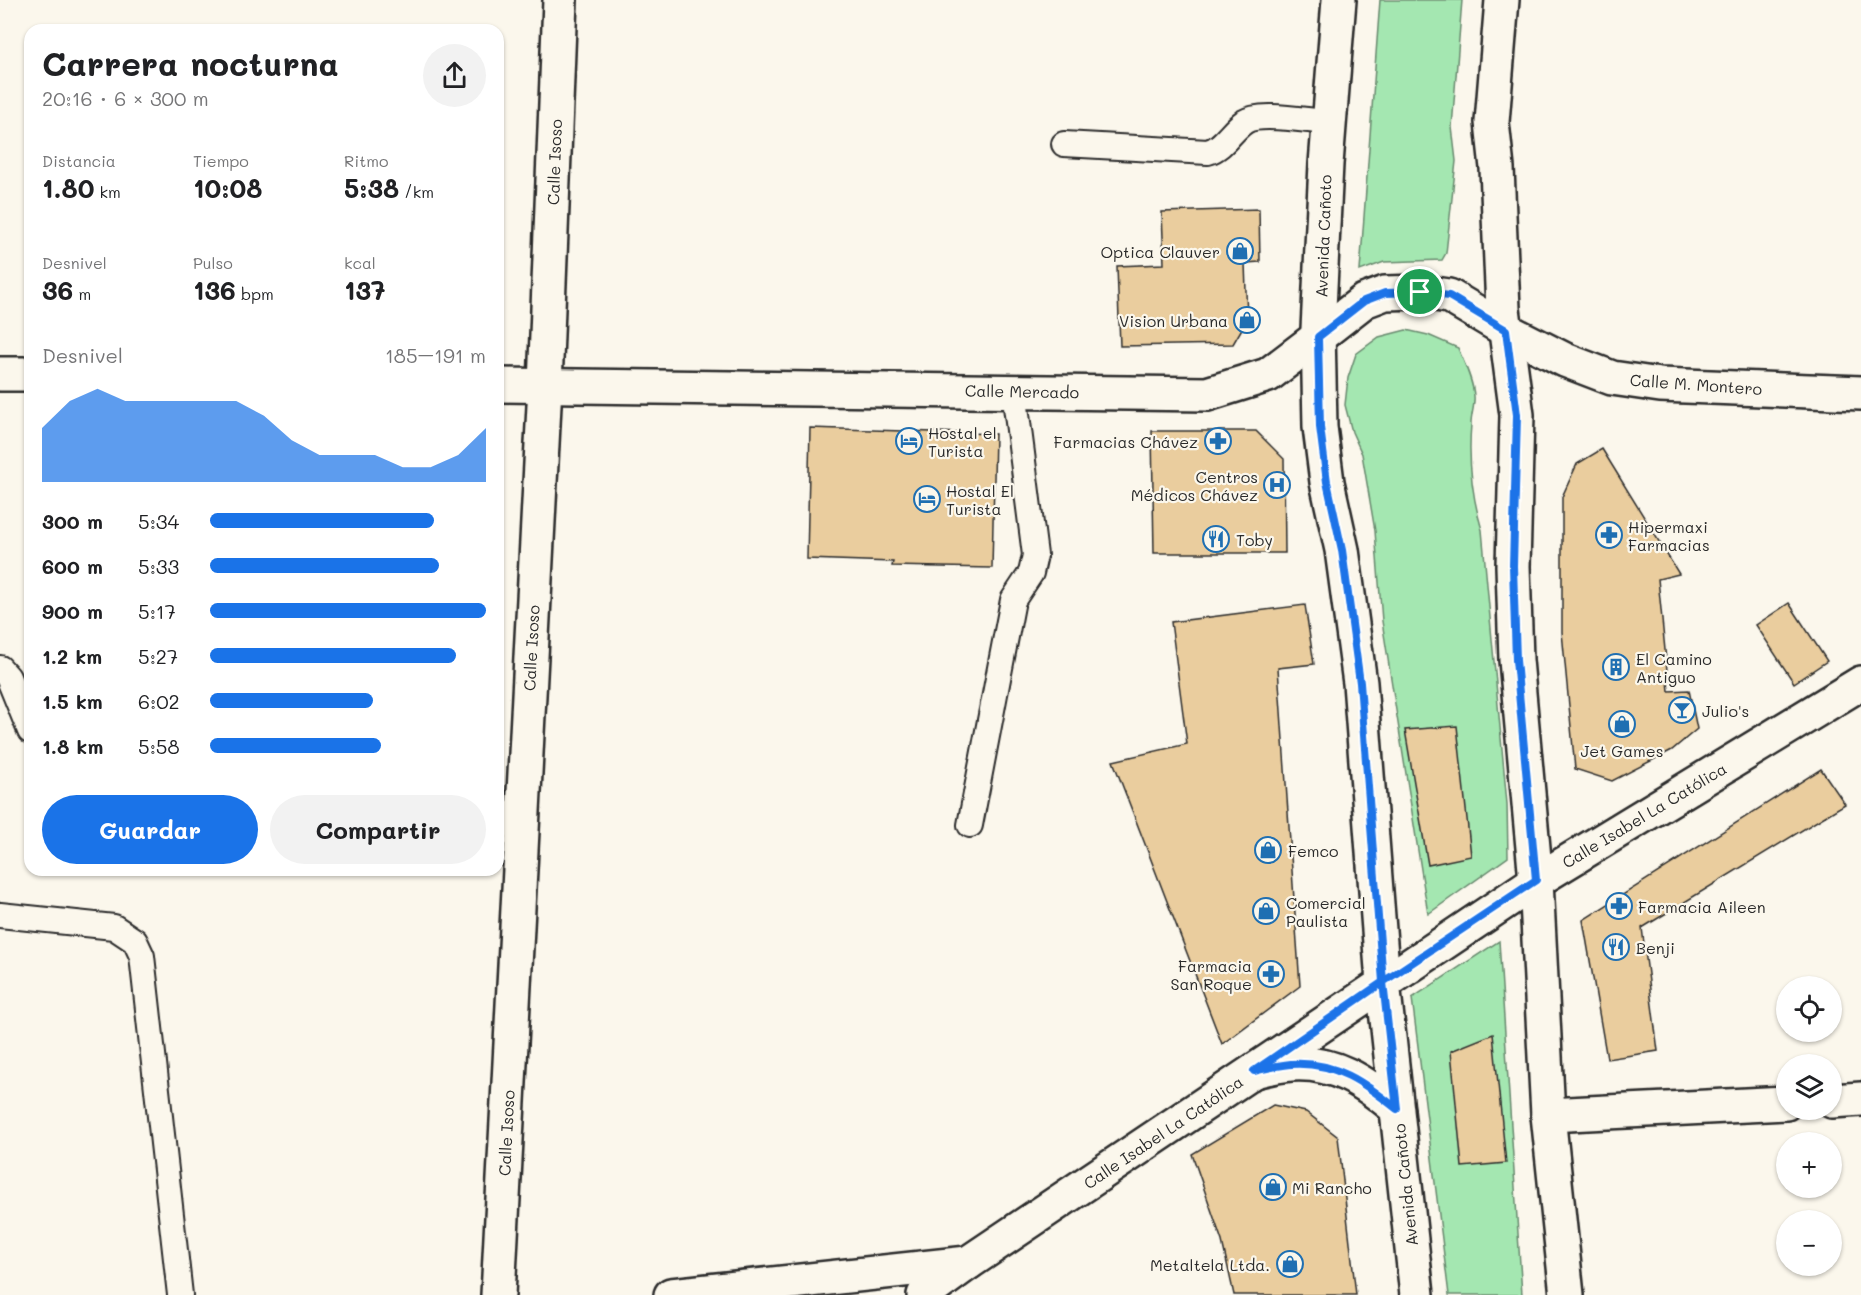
<!DOCTYPE html>
<html lang="es">
<meta charset="utf-8">
<style>
:root{--surface:#fff;--page:#f2f2f2;--text:#202124;--muted:#757577;--accent:#1a73e8}
body{margin:0;font-family:Mali,sans-serif;background:var(--page);color:var(--text);height:100vh;display:flex;flex-direction:column;font-size:22px;white-space:nowrap}
*{box-sizing:border-box;margin:0}
p{font-size:20px;color:var(--muted)}
.icon{flex:none;width:33px;height:33px;fill:none;stroke:currentColor;stroke-width:2;stroke-linecap:round;stroke-linejoin:round}
.map{position:relative;flex:1;overflow:hidden}
.side{position:absolute;left:24px;top:24px;width:480px;height:852px;display:flex;flex-direction:column;background:var(--surface);border-radius:18px;box-shadow:0 2px 4px #0004}
.side>*{flex:none}
.controls{position:absolute;left:1776px;top:976px;display:grid;gap:12px}
.controls a{display:grid;place-items:center;width:66px;height:66px;border-radius:50%;background:var(--surface);box-shadow:0 2px 4px #0004;font-size:30px}
.pin{position:absolute;display:grid;place-items:center;width:51px;height:51px;color:#fff;margin:-26px;border:3px solid #fff;border-radius:50%;box-shadow:0 2px 6px #0007}
.round{display:grid;place-items:center;flex:none;width:63px;height:63px;border-radius:32px;background:var(--page)}
.overview{display:flex;align-items:center;justify-content:space-between;height:102px;padding:0 18px}
h1{font-size:33px;font-weight:700;line-height:45px}
.metrics{display:grid;grid-template-columns:repeat(3,1fr);gap:9px;height:102px;padding:6px 18px}
.metrics div{display:grid;align-content:center}
.metrics b{font-size:26px;font-weight:700}
.metrics small{font-size:16px;font-weight:400}
.metrics p{font-size:16px}
.chart{height:168px;padding:12px 18px}
.chart p{display:flex;justify-content:space-between}
.chart svg{width:100%;height:108px;margin-top:6px;fill:var(--accent);opacity:.7}
.cta{display:flex;gap:12px;margin-top:auto;padding:12px 18px}
.cta a{flex:1;height:69px;border-radius:36px;background:var(--accent);color:#fff;font-size:24px;font-weight:700;line-height:69px;text-align:center}
.cta a+a{background:var(--page);color:var(--text)}
ul{padding:0 18px;list-style:none;font-size:20px}
li{display:grid;grid-template-columns:96px 72px 1fr;align-items:center;height:45px}
li i{height:15px;border-radius:8px;background:var(--accent)}
.map>svg:first-child{display:block}
.green{fill:#a4e7b1;stroke:#68896e;stroke-width:1.5}
.building{fill:#eacd9e;stroke:#2b2b2b;stroke-width:1.5}
.lines{fill:none;stroke-linecap:round;stroke-linejoin:round}
.service-casing{stroke:#2b2b2b;stroke-width:28}
.minor-casing{stroke:#2b2b2b;stroke-width:38}
.tertiary-casing{stroke:#2b2b2b;stroke-width:38}
.secondary-casing{stroke:#2b2b2b;stroke-width:38}
.service{stroke:#fbf7ec;stroke-width:24}
.minor{stroke:#fbf7ec;stroke-width:33}
.tertiary{stroke:#fbf7ec;stroke-width:33}
.secondary{stroke:#fbf7ec;stroke-width:33}
.route-casing{stroke:#fff;stroke-width:12}
.route{stroke:#1a73e8;stroke-width:8}
.labels{text-anchor:middle;dominant-baseline:central;stroke-width:4.5;stroke-linejoin:round;paint-order:stroke}
.street-label{font-size:16px;fill:#2b2b2b;stroke:#fbf7ec}
.poi-label{font-size:16px;fill:#2b2b2b;stroke:#fbf7ec;text-anchor:start}
</style>
<div class="map">
<svg width="1861" height="1295" viewBox="0 0 1861 1295">
<rect width="100%" height="100%" fill="#fbf7ec"/>
<filter id="ink" filterUnits="userSpaceOnUse"><feTurbulence type="fractalNoise" baseFrequency=".0167" numOctaves="2"/><feDisplacementMap in="SourceGraphic" scale="12" xChannelSelector="R" yChannelSelector="G"/><feConvolveMatrix kernelMatrix="1 2 1 2 8 2 1 2 1" color-interpolation-filters="sRGB"/></filter>
<g filter="url(#ink)">
<path class="green" d="M1380 0H1462L1452 127 1456 161 1446 253 1442 260 1384 262 1360 271Z
M1406 330 1428 335 1458 348C1464 363 1473 380 1474 396 1475 405 1471 415 1471 424 1468 459 1472 496 1482 530L1507 804 1508 857 1428 914 1382 621 1375 531 1362 454 1352 432 1345 405 1348 378 1356 354 1379 337Z
M1499 941 1522 1295H1449L1412 998Z"/>
<path class="building" d="M1259 209 1260 262 1245 263 1247 320 1233 344 1120 346 1117 266 1164 264 1162 212Z
M810 428 995 434 992 568 892 566 893 562 807 559Z
M1152 431H1256L1284 459 1285 553H1154Z
M1602 449 1679 574 1658 579 1669 691 1689 690 1697 729 1672 750 1612 781 1575 769 1562 632V497L1577 464Z
M1789 603 1827 661 1794 683 1756 625Z
M1305 605 1314 664 1278 668 1300 986 1222 1044 1113 761 1187 744 1171 622Z
M1457 726 1471 856 1428 865 1405 730Z
M1821 769 1845 804 1642 928 1658 1051 1607 1059 1583 920Z
M1493 1034 1506 1163 1462 1167 1451 1051Z
M1273 1105 1306 1112 1338 1137 1356 1295H1234L1222 1241 1192 1154Z"/>
<g class="lines">
<defs>
<path id="service" d="M1064 144 1208 152C1224 147 1230 132 1244 122 1260 111 1308 121 1328 122
M0 668 8 677 30 731
M970 825 1013 600 1031 573 1035 555 1014 391
M0 915 114 927 135 941 142 956 180 1295"/>
<path id="minor" d="M1318 337 1364 301 1385 293 1421 292 1449 296 1506 330 1565 360 1612 378 1660 385 1861 393
M498 1295 545 386 560 0
M924 1295 968 1263"/>
<path id="tertiary" d="M0 374H30
M498 385 1207 394 1268 375 1318 337
M1832 1101 1861 1099
M1548 1115 1786 1103
M671 1295 968 1263 1536 881 1861 683"/>
<path id="secondary" d="M1339 0 1326 164 1318 329 1320 427 1327 482 1342 550 1360 683 1383 982 1417 1295
M1502 0 1492 122 1497 168 1503 309 1517 415 1513 566 1516 660 1536 881 1548 1115 1567 1295
M1254 1071C1266 1068 1279 1065 1291 1064 1335 1061 1365 1082 1397 1109"/>
</defs>
<use href="#service" class="service-casing"/>
<use href="#minor" class="minor-casing"/>
<use href="#tertiary" class="tertiary-casing"/>
<use href="#secondary" class="secondary-casing"/>
<use href="#service" class="service"/>
<use href="#minor" class="minor"/>
<use href="#tertiary" class="tertiary"/>
<use href="#secondary" class="secondary"/>
</g>
</g>
<g class="lines" filter="url(#ink)">
<defs>
<path id="route" d="M1420 292 1385 293 1364 301 1318 337 1320 427 1327 482 1342 550 1360 683 1383 982 1254 1071C1266 1068 1279 1065 1291 1064 1335 1061 1365 1083 1397 1109L1383 982 1536 880 1516 660 1513 566 1517 415 1506 330 1449 296 1420 292"/>
</defs>
<use href="#route" class="route-casing"/>
<use href="#route" class="route"/>
</g>
<defs>
<symbol id="shop-ring" viewBox="-11 -11 22 22"><circle r="9.5" fill="#fbf7ec" stroke="#1f6fb2" stroke-width="1.5"/><path d="M-5-2.5h2.3a2.7 3.5 0 0 1 5.4 0H5L5.5 6h-11ZM-1.5-2.5h3a1.5 2.3 0 0 0-3 0Z" fill="#1f6fb2"/></symbol>
<symbol id="hotel-ring" viewBox="-11 -11 22 22"><circle r="9.5" fill="#fbf7ec" stroke="#1f6fb2" stroke-width="1.5"/><path d="M-6-4.5h1.5V1H6V5H4.5V3h-9V5H-6ZM-4 0a1.8 1.8 0 1 1 3.6 0ZM.5 0V-2.5h3Q6-2.5 6 0Z" fill="#1f6fb2"/></symbol>
<symbol id="pharmacy-ring" viewBox="-11 -11 22 22"><circle r="9.5" fill="#fbf7ec" stroke="#1f6fb2" stroke-width="1.5"/><path d="M-2-6h4v4h4v4h-4v4h-4v-4h-4v-4h4Z" fill="#1f6fb2"/></symbol>
<symbol id="hospital-ring" viewBox="-11 -11 22 22"><circle r="9.5" fill="#fbf7ec" stroke="#1f6fb2" stroke-width="1.5"/><path d="M-5-5h3v3.5h4V-5h3V5h-3V1.5h-4V5h-3Z" fill="#1f6fb2"/></symbol>
<symbol id="restaurant-ring" viewBox="-11 -11 22 22"><circle r="9.5" fill="#fbf7ec" stroke="#1f6fb2" stroke-width="1.5"/><path d="M-5-6h1v4h1v-4h1v4h1v-4h1v5L-1.5 .5V6h-2V.5L-5-1ZM5-6V6H3V1.5H1.5Q1.5-4 5-6Z" fill="#1f6fb2"/></symbol>
<symbol id="building-ring" viewBox="-11 -11 22 22"><circle r="9.5" fill="#fbf7ec" stroke="#1f6fb2" stroke-width="1.5"/><path d="M-4-6H4V6H1V3H-1V6H-4ZM-2.5-4.3h1.7v1.8h-1.7ZM.8-4.3h1.7v1.8H.8ZM-2.5-1h1.7V.8h-1.7ZM.8-1h1.7V.8H.8Z" fill="#1f6fb2"/></symbol>
<symbol id="bar-ring" viewBox="-11 -11 22 22"><circle r="9.5" fill="#fbf7ec" stroke="#1f6fb2" stroke-width="1.5"/><path d="M-6-5H6L.8 .8V4.5H3.5V6h-7V4.5H-.8V.8Z" fill="#1f6fb2"/></symbol>
</defs>
<g fill-rule="evenodd">
<use href="#shop-ring" x="1225" y="236" width="30" height="30"/>
<use href="#shop-ring" x="1232" y="305" width="30" height="30"/>
<use href="#hotel-ring" x="894" y="426" width="30" height="30"/>
<use href="#pharmacy-ring" x="1203" y="426" width="30" height="30"/>
<use href="#hospital-ring" x="1262" y="470" width="30" height="30"/>
<use href="#hotel-ring" x="912" y="484" width="30" height="30"/>
<use href="#pharmacy-ring" x="1594" y="520" width="30" height="30"/>
<use href="#restaurant-ring" x="1201" y="524" width="30" height="30"/>
<use href="#building-ring" x="1601" y="652" width="30" height="30"/>
<use href="#bar-ring" x="1667" y="695" width="30" height="30"/>
<use href="#shop-ring" x="1607" y="709" width="30" height="30"/>
<use href="#shop-ring" x="1253" y="835" width="30" height="30"/>
<use href="#pharmacy-ring" x="1604" y="891" width="30" height="30"/>
<use href="#shop-ring" x="1251" y="896" width="30" height="30"/>
<use href="#restaurant-ring" x="1601" y="932" width="30" height="30"/>
<use href="#pharmacy-ring" x="1256" y="959" width="30" height="30"/>
<use href="#shop-ring" x="1258" y="1172" width="30" height="30"/>
<use href="#shop-ring" x="1275" y="1249" width="30" height="30"/>
</g>
<g class="labels">
<g class="street-label">
<text transform="translate(554 162) rotate(-88)">Calle Isoso</text>
<text transform="translate(1323 236) rotate(-88)">Avenida Cañoto</text>
<text transform="translate(1696 384) rotate(4)">Calle M. Montero</text>
<text transform="translate(1022 391) rotate(1)">Calle Mercado</text>
<text transform="translate(531 648) rotate(-87)">Calle Isoso</text>
<text transform="translate(1644 815) rotate(-31)">Calle Isabel La Católica</text>
<text transform="translate(1163 1132) rotate(-34)">Calle Isabel La Católica</text>
<text transform="translate(506 1133) rotate(-87)">Calle Isoso</text>
<text transform="translate(1405 1185) rotate(-96)">Avenida Cañoto</text>
</g>
<g class="poi-label">
<text x="1220" y="251" text-anchor="end">Optica Clauver</text>
<text x="1228" y="320" text-anchor="end">Vision Urbana</text>
<text x="928" y="432">Hostal el<tspan x="928" dy="18">Turista</tspan></text>
<text x="1198" y="441" text-anchor="end">Farmacias Chávez</text>
<text x="1258" y="476" text-anchor="end">Centros<tspan x="1258" dy="18">Médicos Chávez</tspan></text>
<text x="946" y="490">Hostal El<tspan x="946" dy="18">Turista</tspan></text>
<text x="1628" y="526">Hipermaxi<tspan x="1628" dy="18">Farmacias</tspan></text>
<text x="1236" y="539">Toby</text>
<text x="1636" y="658">El Camino<tspan x="1636" dy="18">Antiguo</tspan></text>
<text x="1702" y="710">Julio's</text>
<text x="1622" y="750" text-anchor="middle">Jet Games</text>
<text x="1288" y="850">Femco</text>
<text x="1286" y="902">Comercial<tspan x="1286" dy="18">Paulista</tspan></text>
<text x="1638" y="906">Farmacia Aileen</text>
<text x="1636" y="947">Benji</text>
<text x="1252" y="965" text-anchor="end">Farmacia<tspan x="1252" dy="18">San Roque</tspan></text>
<text x="1292" y="1187">Mi Rancho</text>
<text x="1270" y="1264" text-anchor="end">Metaltela Ltda.</text>
</g>
</g>
</svg>
<div class="controls">
<a><svg class="icon" aria-label="locate" viewBox="0 0 24 24"><circle cx="12" cy="12" r="6"/><path d="M12 2v4M12 18v4M2 12h4M18 12h4"/></svg></a>
<a><svg class="icon" aria-label="layers" viewBox="0 0 24 24"><path d="M12 4l9 5-9 5-9-5zM3 14l9 5 9-5"/></svg></a>
<a>+</a>
<a>−</a>
</div>
<div class="pin" style="left:1420px;top:292px;background:#1e9e55"><svg class="icon" aria-label="arrive" viewBox="0 0 24 24"><path d="M6 21V4h12l-3 4 3 4H6"/></svg></div>
<section class="side">
<div class="overview"><div><h1>Carrera nocturna</h1><p>20:16 · 6 × 300 m</p></div><a class="round"><svg class="icon" aria-label="share" viewBox="0 0 24 24"><path d="M12 15V3M7 8l5-5 5 5M5 13v7h14v-7"/></svg></a></div>
<div class="metrics">
<div><p>Distancia</p><b>1.80<small> km</small></b></div>
<div><p>Tiempo</p><b>10:08</b></div>
<div><p>Ritmo</p><b>5:38<small> /km</small></b></div>
</div>
<div class="metrics">
<div><p>Desnivel</p><b>36<small> m</small></b></div>
<div><p>Pulso</p><b>136<small> bpm</small></b></div>
<div><p>kcal</p><b>137</b></div>
</div>
<div class="chart"><p><span>Desnivel</span>185–191 m</p>
<svg viewBox="0 0 160 44" preserveAspectRatio="none"><path d="M0 44V22L10 11L20 6L30 11L40 11L50 11L60 11L70 11L80 17L90 27L100 33L110 33L120 33L130 38L140 38L150 33L160 22V44z"/></svg>
</div>
<ul>
<li><b>300 m</b>5:34<i style="width:81%"></i></li>
<li><b>600 m</b>5:33<i style="width:83%"></i></li>
<li><b>900 m</b>5:17<i style="width:100%"></i></li>
<li><b>1.2 km</b>5:27<i style="width:89%"></i></li>
<li><b>1.5 km</b>6:02<i style="width:59%"></i></li>
<li><b>1.8 km</b>5:58<i style="width:62%"></i></li>
</ul>
<div class="cta"><a>Guardar</a><a>Compartir</a></div>
</section>
</div>
